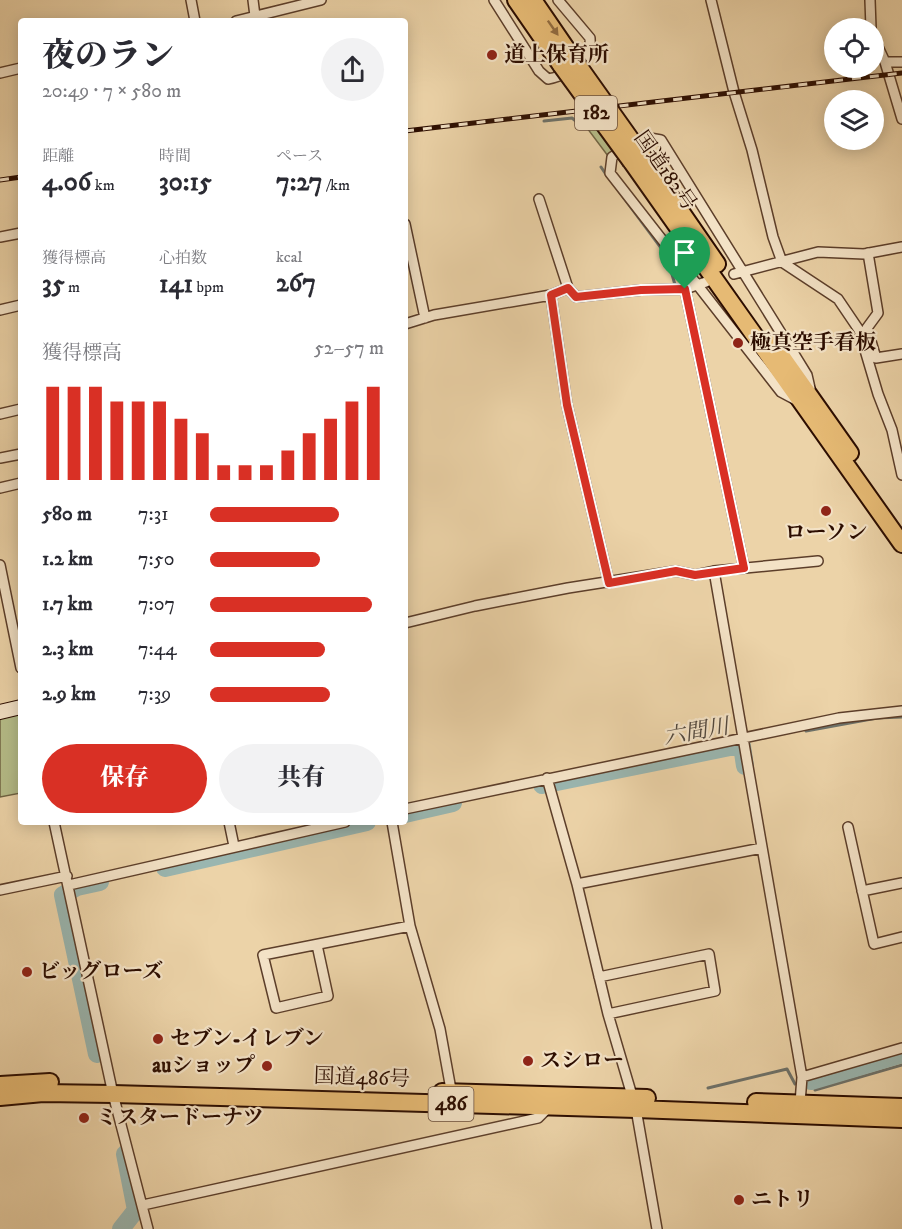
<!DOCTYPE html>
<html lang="ja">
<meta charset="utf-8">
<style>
:root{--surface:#fff;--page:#f2f2f3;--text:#2b2b33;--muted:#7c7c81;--accent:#d93025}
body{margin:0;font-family:"IM FELL DW Pica","Noto Serif JP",serif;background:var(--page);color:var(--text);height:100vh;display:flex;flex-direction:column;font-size:22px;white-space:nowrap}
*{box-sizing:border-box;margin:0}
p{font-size:20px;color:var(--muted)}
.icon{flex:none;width:33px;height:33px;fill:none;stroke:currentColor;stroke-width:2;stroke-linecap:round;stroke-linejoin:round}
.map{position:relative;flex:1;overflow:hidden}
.panel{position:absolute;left:18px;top:18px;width:390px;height:807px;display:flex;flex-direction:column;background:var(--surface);border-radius:6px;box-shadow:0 3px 15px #0003}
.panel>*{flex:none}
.buttons{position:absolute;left:824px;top:18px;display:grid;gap:12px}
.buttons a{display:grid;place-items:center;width:60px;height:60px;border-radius:50%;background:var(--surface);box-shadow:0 3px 15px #0003;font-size:30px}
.pin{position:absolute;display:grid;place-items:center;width:51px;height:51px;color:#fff;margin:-62px -26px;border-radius:50% 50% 50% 0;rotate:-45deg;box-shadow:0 0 6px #0007}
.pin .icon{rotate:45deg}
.round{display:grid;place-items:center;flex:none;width:63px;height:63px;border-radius:32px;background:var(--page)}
.headline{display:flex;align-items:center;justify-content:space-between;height:102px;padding:0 24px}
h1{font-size:33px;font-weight:800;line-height:45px}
.metrics{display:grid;grid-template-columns:repeat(3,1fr);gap:9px;height:102px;padding:6px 24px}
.metrics div{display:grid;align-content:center}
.metrics b{font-size:26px;font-weight:800}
.metrics small{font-size:16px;font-weight:400}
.metrics p{font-size:16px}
.chart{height:168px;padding:12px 24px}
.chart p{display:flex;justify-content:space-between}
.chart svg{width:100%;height:108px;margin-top:6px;stroke:var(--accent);stroke-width:6}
.cta{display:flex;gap:12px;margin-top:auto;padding:12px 24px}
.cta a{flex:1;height:69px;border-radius:36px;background:var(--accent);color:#fff;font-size:24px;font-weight:800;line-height:69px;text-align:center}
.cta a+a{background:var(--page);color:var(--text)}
ul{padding:0 24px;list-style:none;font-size:20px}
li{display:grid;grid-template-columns:96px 72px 1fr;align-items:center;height:45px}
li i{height:15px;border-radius:8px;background:var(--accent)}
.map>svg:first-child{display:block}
.green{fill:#b6bd89;stroke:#716544;stroke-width:1.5}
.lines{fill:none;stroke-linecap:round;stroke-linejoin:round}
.stream{stroke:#6e726a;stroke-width:3}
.river{stroke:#9ab6b0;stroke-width:18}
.street-casing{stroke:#5c3e2a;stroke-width:12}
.secondary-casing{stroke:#2c0d00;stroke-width:16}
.highway-casing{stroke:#2c0d00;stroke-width:20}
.street{stroke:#f3e2c6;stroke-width:9}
.secondary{stroke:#f3e2c6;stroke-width:14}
.highway{stroke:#e6ba74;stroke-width:16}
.rail-casing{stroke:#2c0d00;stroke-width:5}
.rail{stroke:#f3e2c6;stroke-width:3;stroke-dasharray:9;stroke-linecap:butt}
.highway-bridge-casing{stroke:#2c0d00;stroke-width:20;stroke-linecap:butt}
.highway-bridge{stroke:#e6ba74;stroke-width:16}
.oneway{fill:#926c40}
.route-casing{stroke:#fff;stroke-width:12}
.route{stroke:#d93025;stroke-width:8}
.poi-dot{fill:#8f2418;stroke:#f3e2c6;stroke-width:2}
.labels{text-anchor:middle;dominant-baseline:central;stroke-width:4.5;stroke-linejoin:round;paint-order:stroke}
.shield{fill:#f3e2c6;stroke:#684d3b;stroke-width:1.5}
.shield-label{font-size:20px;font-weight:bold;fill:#2c0d00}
.poi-label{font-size:21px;font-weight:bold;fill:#2c0d00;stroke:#f3e2c6;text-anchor:start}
.street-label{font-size:21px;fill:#2c0d00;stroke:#f3e2c6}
.water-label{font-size:22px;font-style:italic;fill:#52483e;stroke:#f3e2c6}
</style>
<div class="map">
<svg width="902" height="1229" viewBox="0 0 902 1229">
<rect width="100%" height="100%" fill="#ecd3a8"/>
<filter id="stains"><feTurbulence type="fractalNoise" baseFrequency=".00333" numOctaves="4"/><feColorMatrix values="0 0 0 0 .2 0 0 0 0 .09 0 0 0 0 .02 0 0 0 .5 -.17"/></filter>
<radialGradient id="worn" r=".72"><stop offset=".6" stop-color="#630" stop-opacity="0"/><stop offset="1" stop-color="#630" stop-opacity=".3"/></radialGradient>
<path class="green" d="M610 114 625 145 608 156 578 116Z
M21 707V793L0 797V712Z"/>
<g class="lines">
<path class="stream" d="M544 121 572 118 577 122
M601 167 607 176
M618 190 667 256 675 285
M806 731 877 718 902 717
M708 1088 787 1069 795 1084
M815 1090 902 1065"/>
<path class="river" d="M542 785 740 745 742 746 745 766
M405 814 453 803
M165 868 367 822
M97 1054 63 895 77 887 100 882
M811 1081 902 1054
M121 1229 136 1210 125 1154"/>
<defs>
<path id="street" d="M191 0 195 21
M253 0 255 16
M494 0 539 71 548 79C561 77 585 66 590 53 591 49 590 42 590 38L558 0
M711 0 734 92 752 150 773 237 782 262 838 299 859 330 878 394 892 430 902 475
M870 0 871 28
M236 21 321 0
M873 36 885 62 902 119
M885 62H902
M0 73 21 68
M539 199 568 288 576 297 641 290 685 289 706 282
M405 224 425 318
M0 237 21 233
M868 253 878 313 867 328 876 358 902 354
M734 274 818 252 864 254 902 247
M685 289 744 568
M551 295 567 405 609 583
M0 310 21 305
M405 324 434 315 551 295 568 288
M796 400 781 392 610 173 612 157 644 137 661 140 794 354 807 375 810 388
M0 414 21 409
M0 458 21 454
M0 488 21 483
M0 565 21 668
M714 571 802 1077
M405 623 475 606 568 588 676 571 695 575 714 571 818 561
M547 778 577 884 608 1014 636 1109 657 1229
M405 809 839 718 902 711
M54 822 113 1094 148 1229
M229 822 234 846
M392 822 410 926 440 1029 452 1095
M848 827 874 944 902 937
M577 884 762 848
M69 885 345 822
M0 890 67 876
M862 891 902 883
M317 945 328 996 276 1008 263 955 410 926
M599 977 709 954 715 991 608 1014
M800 1103 802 1077 902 1048
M143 1205 538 1118 549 1107"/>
<path id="secondary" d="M0 712 21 707"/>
<path id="highway" d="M516 0 561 65
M533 0 572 57
M641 154 717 264
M631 161 902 544
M773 344 850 453
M0 1085 50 1082
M442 1092 647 1098
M0 1097 43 1093 113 1094 636 1109 902 1119
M756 1102 902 1107"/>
</defs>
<use href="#street" class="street-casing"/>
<use href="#secondary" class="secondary-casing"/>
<use href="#highway" class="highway-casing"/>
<use href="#street" class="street"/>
<use href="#secondary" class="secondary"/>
<use href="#highway" class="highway"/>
<defs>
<path id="rail" d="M405 131 902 73
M0 180 21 177"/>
</defs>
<use href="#rail" class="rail-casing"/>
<use href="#rail" class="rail"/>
<defs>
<path id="highway-bridge" d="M572 57 641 154
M561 65 631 161"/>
</defs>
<use href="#highway-bridge" class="highway-bridge-casing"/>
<use href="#highway-bridge" class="highway-bridge"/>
</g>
<defs><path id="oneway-solid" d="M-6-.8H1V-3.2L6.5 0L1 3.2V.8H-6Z" transform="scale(1.5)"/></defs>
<use class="oneway" href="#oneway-solid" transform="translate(553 28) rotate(55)"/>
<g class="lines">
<defs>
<path id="route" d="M568 288 576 297 641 290 685 289 744 568 695 575 676 571 609 583 567 405 551 295Z"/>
</defs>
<use href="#route" class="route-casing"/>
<use href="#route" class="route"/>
</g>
<g class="poi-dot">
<circle cx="492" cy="55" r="6"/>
<circle cx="738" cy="343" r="6"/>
<circle cx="826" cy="511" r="6"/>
<circle cx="27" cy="972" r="6"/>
<circle cx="158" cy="1039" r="6"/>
<circle cx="528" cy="1061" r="6"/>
<circle cx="267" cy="1066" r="6"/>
<circle cx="84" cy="1118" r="6"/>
<circle cx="739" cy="1200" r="6"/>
</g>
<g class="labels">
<g class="shield">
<rect x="575" y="96" width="42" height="34" rx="4.5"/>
<rect x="428.5" y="1087" width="45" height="34" rx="4.5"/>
</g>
<g class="shield-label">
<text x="596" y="113">182</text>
<text x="451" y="1104">486</text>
</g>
<g class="poi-label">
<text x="504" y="55">道上保育所</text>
<text x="750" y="343">極真空手看板</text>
<text x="826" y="533" text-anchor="middle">ローソン</text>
<text x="39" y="972">ビッグローズ</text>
<text x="170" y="1039">セブン-イレブン</text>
<text x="540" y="1061">スシロー</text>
<text x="255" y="1066" text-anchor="end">auショップ</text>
<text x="96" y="1118">ミスタードーナツ</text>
<text x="751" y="1200">ニトリ</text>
</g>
<g class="street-label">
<text transform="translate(665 171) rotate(55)">国道182号</text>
<text transform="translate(362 1078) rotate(2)">国道486号</text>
</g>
<g class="water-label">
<text transform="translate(696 732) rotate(-10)">六間川</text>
</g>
</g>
<rect width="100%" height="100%" filter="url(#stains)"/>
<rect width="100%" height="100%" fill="url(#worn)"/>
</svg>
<div class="buttons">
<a><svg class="icon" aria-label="locate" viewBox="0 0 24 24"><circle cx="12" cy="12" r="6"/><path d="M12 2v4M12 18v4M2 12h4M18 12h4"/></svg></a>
<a><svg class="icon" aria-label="layers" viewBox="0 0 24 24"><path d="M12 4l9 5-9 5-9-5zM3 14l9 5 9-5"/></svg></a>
</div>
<div class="pin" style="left:685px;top:289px;background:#1e9e55"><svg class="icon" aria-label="arrive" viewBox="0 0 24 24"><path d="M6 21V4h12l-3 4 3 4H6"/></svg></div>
<section class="panel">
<div class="headline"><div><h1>夜のラン</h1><p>20:49 · 7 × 580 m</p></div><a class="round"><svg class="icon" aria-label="share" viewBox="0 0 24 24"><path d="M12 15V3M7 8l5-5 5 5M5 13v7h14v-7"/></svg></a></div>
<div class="metrics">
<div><p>距離</p><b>4.06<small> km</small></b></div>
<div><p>時間</p><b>30:15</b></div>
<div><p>ペース</p><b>7:27<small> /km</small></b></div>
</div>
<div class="metrics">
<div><p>獲得標高</p><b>35<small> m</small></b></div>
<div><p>心拍数</p><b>141<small> bpm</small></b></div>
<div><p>kcal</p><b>267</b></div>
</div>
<div class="chart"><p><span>獲得標高</span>52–57 m</p>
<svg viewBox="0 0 160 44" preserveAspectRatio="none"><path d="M5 44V6M15 44V6M25 44V6M35 44V12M45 44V12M55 44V12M65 44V19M75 44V25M85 44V38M95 44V38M105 44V38M115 44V32M125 44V25M135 44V19M145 44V12M155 44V6"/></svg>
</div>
<ul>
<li><b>580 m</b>7:31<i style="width:74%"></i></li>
<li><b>1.2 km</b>7:50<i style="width:63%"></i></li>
<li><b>1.7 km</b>7:07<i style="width:93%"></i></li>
<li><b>2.3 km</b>7:44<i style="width:66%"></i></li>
<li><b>2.9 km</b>7:39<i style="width:69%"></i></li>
</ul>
<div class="cta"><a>保存</a><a>共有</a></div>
</section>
</div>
